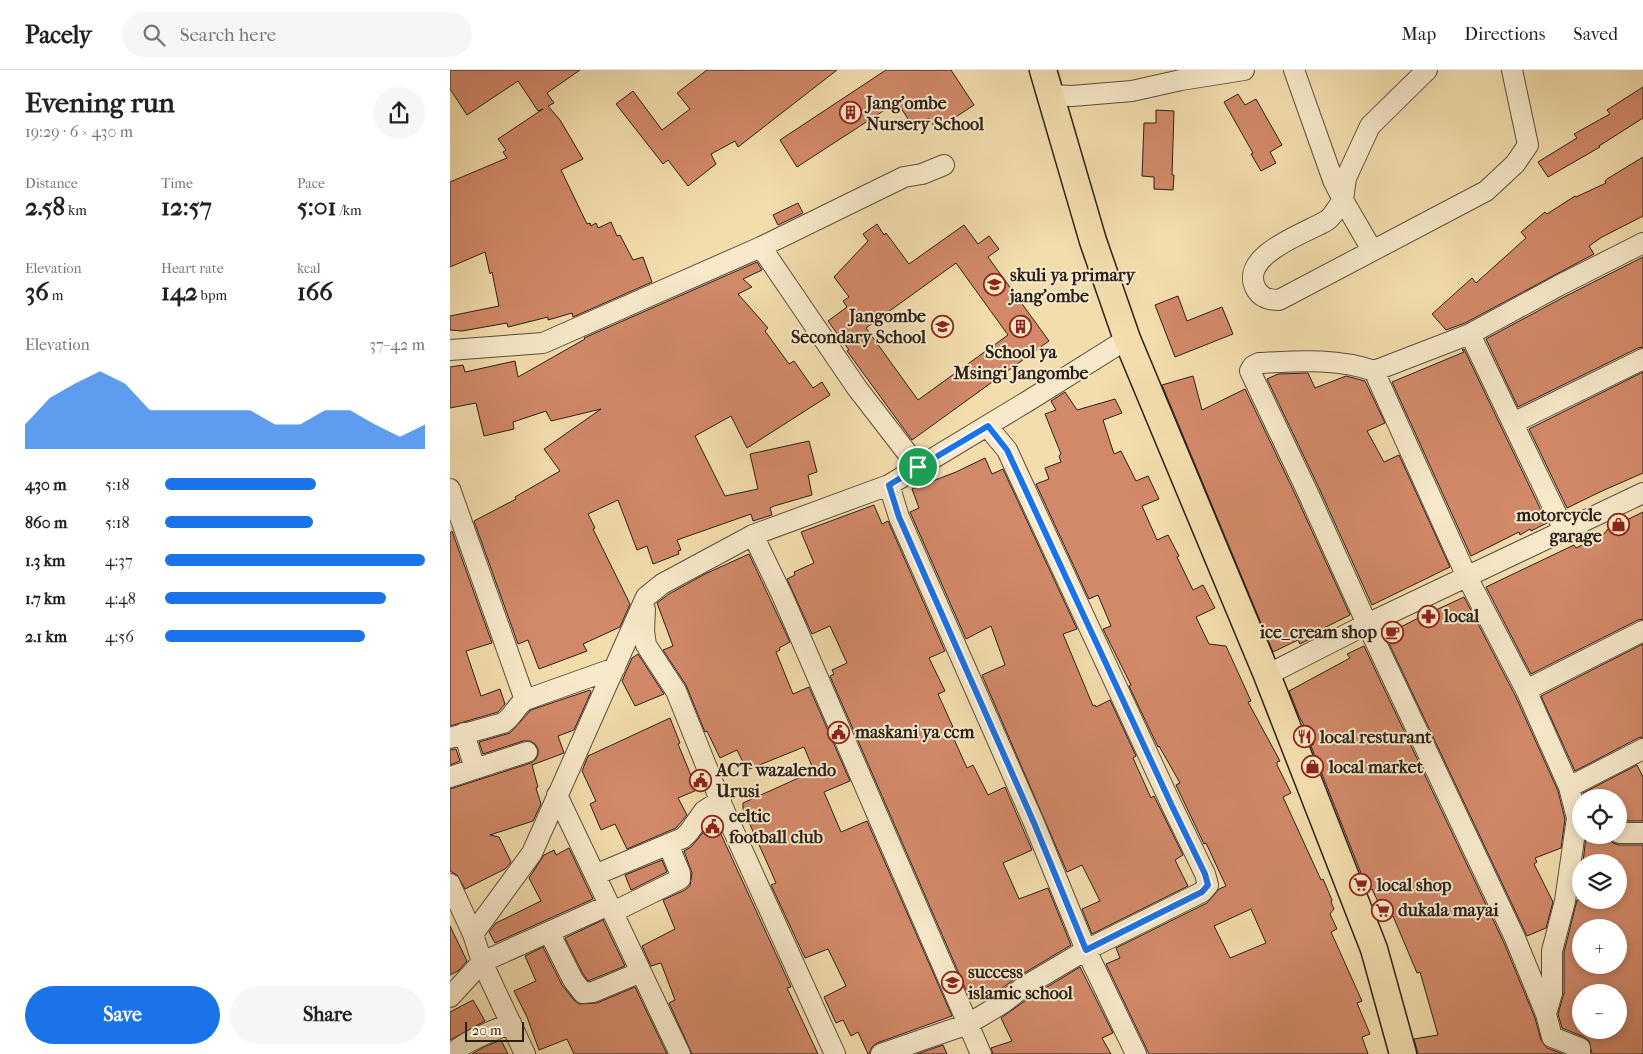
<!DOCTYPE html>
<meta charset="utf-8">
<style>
:root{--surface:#fff;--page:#f6f6f6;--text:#202124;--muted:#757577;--line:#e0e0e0;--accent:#1a73e8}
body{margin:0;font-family:"IM FELL French Canon",serif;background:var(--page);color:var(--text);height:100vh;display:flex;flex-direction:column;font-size:19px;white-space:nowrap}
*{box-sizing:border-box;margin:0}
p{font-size:16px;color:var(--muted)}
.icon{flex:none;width:28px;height:28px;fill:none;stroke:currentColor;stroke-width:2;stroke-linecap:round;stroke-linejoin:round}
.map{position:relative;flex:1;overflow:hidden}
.sheet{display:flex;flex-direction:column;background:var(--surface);width:450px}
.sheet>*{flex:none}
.buttons{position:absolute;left:1122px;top:719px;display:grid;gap:10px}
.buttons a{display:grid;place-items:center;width:55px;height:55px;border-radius:50%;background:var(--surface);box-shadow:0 2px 8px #0003;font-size:25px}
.scale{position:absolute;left:15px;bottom:12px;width:59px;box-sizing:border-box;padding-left:5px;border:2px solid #2b1f19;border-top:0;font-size:14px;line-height:18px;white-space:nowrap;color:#2b1f19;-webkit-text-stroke:4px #f7e9ca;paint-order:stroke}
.pin{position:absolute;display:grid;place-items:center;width:42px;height:42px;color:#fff;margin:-21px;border:2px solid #fff;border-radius:50%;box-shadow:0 1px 5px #0007}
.round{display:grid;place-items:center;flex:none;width:52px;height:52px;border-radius:26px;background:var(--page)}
.summary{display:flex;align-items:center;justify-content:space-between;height:85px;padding:0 25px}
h1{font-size:28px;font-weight:700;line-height:38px}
.stats{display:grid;grid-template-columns:repeat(3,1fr);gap:8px;height:85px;padding:5px 25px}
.stats div{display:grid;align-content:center}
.stats b{font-size:25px;font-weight:700}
.stats small{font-size:14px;font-weight:400}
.stats p{font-size:14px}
.chart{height:140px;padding:10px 25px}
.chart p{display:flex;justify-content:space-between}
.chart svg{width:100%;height:90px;margin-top:5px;fill:var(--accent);opacity:.7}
.action{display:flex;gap:10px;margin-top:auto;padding:10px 25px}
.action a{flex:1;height:58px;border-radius:30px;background:var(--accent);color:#fff;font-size:20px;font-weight:700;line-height:58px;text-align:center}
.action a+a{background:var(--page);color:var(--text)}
ul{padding:0 25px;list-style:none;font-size:16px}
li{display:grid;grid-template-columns:80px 60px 1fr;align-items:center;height:38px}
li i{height:12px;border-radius:6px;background:var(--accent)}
header{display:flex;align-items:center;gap:30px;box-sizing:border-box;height:70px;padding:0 25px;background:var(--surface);border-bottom:1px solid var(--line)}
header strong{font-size:24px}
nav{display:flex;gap:28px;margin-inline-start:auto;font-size:18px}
.search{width:350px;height:45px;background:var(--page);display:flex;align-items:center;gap:12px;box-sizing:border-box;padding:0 18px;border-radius:28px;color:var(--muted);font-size:19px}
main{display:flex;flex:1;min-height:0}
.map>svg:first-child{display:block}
.building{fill:#d28969;stroke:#2b1f19;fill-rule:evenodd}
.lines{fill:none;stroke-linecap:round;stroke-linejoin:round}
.minor-casing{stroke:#5d4e3e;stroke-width:22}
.major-casing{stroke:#2b1f19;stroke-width:29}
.minor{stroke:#f7e9ca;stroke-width:20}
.major{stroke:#f3ddad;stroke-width:26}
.route-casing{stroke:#fff;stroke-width:10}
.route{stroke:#1a73e8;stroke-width:6}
.labels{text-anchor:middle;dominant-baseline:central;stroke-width:4;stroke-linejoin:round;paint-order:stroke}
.poi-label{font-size:18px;font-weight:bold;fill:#2b1f19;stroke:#f7e9ca;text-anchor:start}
</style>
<header>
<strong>Pacely</strong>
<div class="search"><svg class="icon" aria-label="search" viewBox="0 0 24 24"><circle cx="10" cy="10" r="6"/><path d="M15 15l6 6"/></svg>Search here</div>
<nav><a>Map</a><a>Directions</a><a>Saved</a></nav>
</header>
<main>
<section class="sheet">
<div class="summary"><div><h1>Evening run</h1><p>19:29 · 6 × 430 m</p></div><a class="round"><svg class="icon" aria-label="share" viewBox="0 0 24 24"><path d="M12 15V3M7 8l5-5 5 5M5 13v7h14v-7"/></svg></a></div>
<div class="stats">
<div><p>Distance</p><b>2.58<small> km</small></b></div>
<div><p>Time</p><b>12:57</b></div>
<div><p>Pace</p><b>5:01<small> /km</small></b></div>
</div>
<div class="stats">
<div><p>Elevation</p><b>36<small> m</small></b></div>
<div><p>Heart rate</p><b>142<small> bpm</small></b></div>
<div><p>kcal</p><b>166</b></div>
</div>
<div class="chart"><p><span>Elevation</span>37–42 m</p>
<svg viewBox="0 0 160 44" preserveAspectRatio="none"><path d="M0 44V32L10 19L20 12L30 6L40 12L50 25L60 25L70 25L80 25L90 25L100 32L110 32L120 25L130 25L140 32L150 38L160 32V44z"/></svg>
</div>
<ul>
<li><b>430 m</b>5:18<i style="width:58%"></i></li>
<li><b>860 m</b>5:18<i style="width:57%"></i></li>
<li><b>1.3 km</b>4:37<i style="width:100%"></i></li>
<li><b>1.7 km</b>4:48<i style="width:85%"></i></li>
<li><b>2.1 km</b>4:56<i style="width:77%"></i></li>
</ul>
<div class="action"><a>Save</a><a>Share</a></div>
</section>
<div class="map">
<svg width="1193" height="984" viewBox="0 0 1193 984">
<rect width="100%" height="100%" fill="#f3ddad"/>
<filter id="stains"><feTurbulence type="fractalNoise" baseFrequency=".004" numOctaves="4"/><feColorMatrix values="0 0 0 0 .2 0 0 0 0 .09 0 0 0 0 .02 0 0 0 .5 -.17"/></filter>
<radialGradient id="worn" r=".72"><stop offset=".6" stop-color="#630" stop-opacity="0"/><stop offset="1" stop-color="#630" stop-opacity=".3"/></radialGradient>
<path class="building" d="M0 0H130L97 23 104 33 98 36 110 50 133 89 111 100 137 154 140 153 141 156 146 153 148 158 161 152 167 166 170 165 183 190 193 187 202 212 123 247 122 243 98 250V247L58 257 57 253 12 261 0 260V246L49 236 42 202 40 204 35 182 0 197V112L57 88 53 82 56 80 48 69 93 39 88 41 68 11 17 45 0 19Z
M257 0H387L288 77 285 71 261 84 266 94 238 116 218 90 213 94 166 34 183 21 212 60 240 39 227 23Z
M436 0H501L524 35 486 60 479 48 464 58 447 32 347 97 330 70Z
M1193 17V48L1149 76 1150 77 1098 107 1088 92 1127 68 1124 64 1160 44 1157 40Z
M788 24 795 35 806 29 832 75 820 82 826 93 811 101 801 84 803 83 774 32Z
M706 40 724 41 722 105H724L723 120 704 119V107L692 106 694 53H706Z
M1193 87V146L1152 167 1139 176 1144 184 1015 253 996 260 982 244 1022 208 1026 213 1076 168 1071 162 1095 142 1097 144 1125 126 1126 127 1156 113 1155 111 1157 109Z
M348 133 353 143 328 155 323 145Z
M427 154 434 165 436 163 459 194 514 155 528 174 539 166 549 179 538 187 599 271 462 370 397 281 399 280 378 251 397 237 393 231 399 227 384 207 418 171 413 164ZM506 193 558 265 468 330 416 258Z
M1193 187V277L1188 278 1068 337 1036 269 1114 227Z
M307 192 312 200 293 209 302 217 288 224 318 258 315 261 339 294 344 291 363 318 372 312 380 325 297 378 281 346 245 366 275 426 308 419 300 384 359 371 367 402 358 405 362 425 324 436 320 438 322 445 303 451 301 444 227 470 231 480 228 481 229 484 203 494 197 476 187 480 168 430 138 444 145 458 143 459 180 534 170 557 133 574 137 581 89 599 78 570 68 574 24 451 66 429 65 427 110 401 94 379 151 339 101 351 96 341 63 352 64 359 34 366 26 333 0 338V297L13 295 15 302 65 291 68 307 135 269 134 268Z
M728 226 737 251 772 237 783 264 725 287 705 235Z
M1014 279 1097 453 1081 461 1080 459 1070 465 1069 462 1021 486 942 312 1014 282 1012 280Z
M1193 302V403L1152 421 1117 438 1079 359Z
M858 303 865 318 896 306 915 311 935 353 917 361 934 392 949 385 1000 497 922 535 869 418 817 309 828 304Z
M743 306 752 340 795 319 847 428 900 545 874 558 875 561 850 574 848 570 823 582 712 315Z
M615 322 627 340 665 329 672 343 653 350 664 384 671 381 686 411 698 406 709 429 692 436 707 470 718 465 729 486 727 487 743 520 753 515 765 538 746 547 759 574 776 576 801 631 798 632 830 691 827 692V695L841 723 833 727 871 810 873 809 882 830 881 832 884 839 880 844 887 859 881 862 912 931 907 933 920 964 912 967 918 984H699L656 894 670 888 666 878 757 833 769 819 776 816 756 773 754 774 726 715 730 713 709 676 708 677 679 616 681 615 653 559 661 556 648 525 639 529 586 414 599 409 595 398 611 392 609 386 611 384 595 344 606 340 601 331ZM801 839 816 873 780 888 764 856Z
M535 388 542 404 553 399 627 559 613 564 643 636 645 635 646 637 660 630 686 686 683 688 701 728 704 726 733 785 725 790 738 816 642 864 632 839 650 831 632 795 617 802 532 605 555 595 541 556 516 569 460 442 469 438 462 419 506 402Z
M424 435 432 454 438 451 494 579 495 581 479 588 495 621 488 624 503 657 499 658 517 698 523 695 538 725 555 717 582 780 553 793 569 829 598 818 621 875 566 908 541 926 538 920 520 929 380 606 384 604 382 600 397 593 380 556 362 564 337 509 345 505 344 502 364 493 351 462Z
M1193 442V549L1188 550 1081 604 1036 517 1124 475 1126 478 1153 465 1158 459Z
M2 461 42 573 16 581 31 626 50 619 55 634 48 642 0 656V463Z
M299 484 340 572 329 578 330 580 326 582 343 624 359 617 400 711 374 722 391 762 417 751 502 946 427 973 422 977 419 984H418L408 962 401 966 393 950 386 953 374 927 396 916 378 879 355 888 321 815 326 813 319 797 293 739V733L364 701 354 677 297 700 287 680 270 688 257 661 255 662 236 615 213 580 223 576 207 533 219 524 255 504Z
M1014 527 1065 625 1108 721 1115 749 1111 778 1085 788 1087 792 1084 794 1103 832 1096 858 1077 866 935 565 986 539V540Z
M1193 574V667L1188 668 1125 701 1091 626Z
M914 576 1054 873 1085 948 1091 970 1097 978 1113 984H968L964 969 988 965 970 902 967 903 943 846 936 849 922 819 918 821 861 676 864 674 849 646 839 621 900 588 897 584Z
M188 584 214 624 185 636 172 611 182 588Z
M140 620 141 622 124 660 108 666 114 683 82 695 88 717 86 718 91 734 83 751 40 765 49 767 61 792 55 799 15 819 7 805 0 801V719L81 693 85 690 88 685V679L85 674 80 671H73L33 684 29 672 60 663 81 640Z
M220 648 230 673 228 674 247 720 228 728 237 745 226 758 177 779 165 754 151 760 140 734 146 731 132 701 138 686Z
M6 679 10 691 0 695V680Z
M1187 695 1193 707V751H1169V728H1134L1133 723Z
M264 749 341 917 337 918 368 984H242L219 933 225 930 211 893 201 896 192 876 225 859 213 830 235 820 240 816 242 803 234 781 241 777 247 770Z
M1136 766 1158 767 1163 773 1169 775H1193V984H1142L1139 971 1134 967 1112 958 1108 944 1114 923V882L1127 830H1169V792H1133ZM1131 858H1169V895H1131ZM1131 921 1169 922V960H1131Z
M119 778 143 829 45 873 39 862 46 853 91 831 79 808 94 785 104 780 106 785Z
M212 790 217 802 181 820 175 805Z
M153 850 175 896 138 911 133 904 115 868Z
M0 856 17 891 8 901 0 905Z
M93 877 112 915 124 930 129 934 147 933 185 917 217 984H124L117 969 89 980 77 947 64 921 86 911 75 886Z
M630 897 663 963 652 968 661 984H543L541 978 562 971 551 948 579 928Z
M23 930 35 951 0 970V942Z
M51 970 58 984H22L34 977Z
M493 975 497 984H467Z"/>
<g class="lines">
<defs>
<path id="minor" d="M844 0 883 110 893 130C888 136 883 147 876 151 856 163 788 185 806 219 811 228 819 230 829 230L1036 121 1065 94 1078 75 1062 0
M599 25 622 26 682 21 731 10 794 0
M311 177 407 318 468 397
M922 180 893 130 896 108 920 56 977 0
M1020 264 1114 460
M0 280 93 273 311 177 454 107 472 104 494 95
M924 301 1017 507 1076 620 1193 561
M1063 353 1193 289
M439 415 449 447 584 753 636 880 686 984
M0 419 75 630
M303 465 332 525 531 984
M195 539 194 561 196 575 226 621 274 740 385 984
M817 605 917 554 1193 423
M1076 620 1119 717 1193 679
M14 663 25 699
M0 668 53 653C64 646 64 638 75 630L165 598
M0 707 77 682
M107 725 230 984
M1169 763H1193
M145 805 233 768 239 762 254 741 271 730
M0 814 23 864
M163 842 230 809V803L218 774
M99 862 123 910 133 923 143 922 191 902
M0 927 32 892 23 864 82 783 196 527 212 514 303 465 439 415 578 331 677 269
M1096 944 1102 923V881L1115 831 1127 748 1119 717
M3 984C10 973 47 959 61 953
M75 984 32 892 159 835
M431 984 518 954 553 933 572 918 636 880 752 822 758 815 755 804 722 736 557 380 537 356
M1130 984V978L1102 967 1096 944 1065 868 917 554 858 423 800 301 803 296 809 293C848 291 888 288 924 301L1020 264 1108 216 1193 173"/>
<path id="major" d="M593 0 643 171 677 269 817 605 924 879 953 984"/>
</defs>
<use href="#minor" class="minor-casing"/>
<use href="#major" class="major-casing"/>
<use href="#minor" class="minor"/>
<use href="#major" class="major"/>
</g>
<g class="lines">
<defs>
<path id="route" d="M538 356 557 380 722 736 755 804 758 815 752 822 636 880 584 753 449 447 439 415Z"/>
</defs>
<use href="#route" class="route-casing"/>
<use href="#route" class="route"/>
</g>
<defs>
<symbol id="building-ring" viewBox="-11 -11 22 22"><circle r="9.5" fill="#f7e9ca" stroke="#8f2418" stroke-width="1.5"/><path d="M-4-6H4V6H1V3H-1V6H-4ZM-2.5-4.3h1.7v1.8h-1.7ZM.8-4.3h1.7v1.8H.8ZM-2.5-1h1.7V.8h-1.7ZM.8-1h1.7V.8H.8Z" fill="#8f2418"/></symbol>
<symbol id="school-ring" viewBox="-11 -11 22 22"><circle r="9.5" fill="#f7e9ca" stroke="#8f2418" stroke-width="1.5"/><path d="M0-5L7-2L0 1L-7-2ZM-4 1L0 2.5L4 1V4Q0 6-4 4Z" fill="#8f2418"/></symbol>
<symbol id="shop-ring" viewBox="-11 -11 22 22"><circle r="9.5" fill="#f7e9ca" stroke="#8f2418" stroke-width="1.5"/><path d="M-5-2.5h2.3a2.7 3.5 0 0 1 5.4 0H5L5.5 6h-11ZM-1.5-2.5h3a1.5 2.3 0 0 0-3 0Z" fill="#8f2418"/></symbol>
<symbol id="pharmacy-ring" viewBox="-11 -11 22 22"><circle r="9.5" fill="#f7e9ca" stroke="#8f2418" stroke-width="1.5"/><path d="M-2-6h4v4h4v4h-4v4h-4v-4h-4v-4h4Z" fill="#8f2418"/></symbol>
<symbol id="cafe-ring" viewBox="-11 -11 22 22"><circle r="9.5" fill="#f7e9ca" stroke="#8f2418" stroke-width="1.5"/><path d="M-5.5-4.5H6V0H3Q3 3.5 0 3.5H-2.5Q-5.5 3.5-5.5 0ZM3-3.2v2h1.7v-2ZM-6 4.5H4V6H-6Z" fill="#8f2418"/></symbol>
<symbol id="civic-ring" viewBox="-11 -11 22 22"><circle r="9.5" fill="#f7e9ca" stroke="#8f2418" stroke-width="1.5"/><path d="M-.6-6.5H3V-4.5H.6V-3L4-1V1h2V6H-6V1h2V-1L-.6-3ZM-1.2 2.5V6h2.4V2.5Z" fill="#8f2418"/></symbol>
<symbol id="restaurant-ring" viewBox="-11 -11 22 22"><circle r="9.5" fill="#f7e9ca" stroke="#8f2418" stroke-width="1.5"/><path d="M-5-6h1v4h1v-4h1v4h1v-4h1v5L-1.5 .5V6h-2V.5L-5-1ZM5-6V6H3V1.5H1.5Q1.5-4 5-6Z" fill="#8f2418"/></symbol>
<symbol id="supermarket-ring" viewBox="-11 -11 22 22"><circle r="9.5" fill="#f7e9ca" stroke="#8f2418" stroke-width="1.5"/><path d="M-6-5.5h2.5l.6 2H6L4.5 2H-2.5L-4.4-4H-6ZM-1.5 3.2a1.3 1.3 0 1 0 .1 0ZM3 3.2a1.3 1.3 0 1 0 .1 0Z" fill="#8f2418"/></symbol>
</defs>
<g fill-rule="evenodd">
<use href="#building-ring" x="388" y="30" width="25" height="25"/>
<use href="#school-ring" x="532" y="202" width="25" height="25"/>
<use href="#school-ring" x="480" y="244" width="25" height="25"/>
<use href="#building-ring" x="558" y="244" width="25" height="25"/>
<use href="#shop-ring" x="1156" y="442" width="25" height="25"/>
<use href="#pharmacy-ring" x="966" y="534" width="25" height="25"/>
<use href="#cafe-ring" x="930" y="550" width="25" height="25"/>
<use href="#civic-ring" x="376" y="650" width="25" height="25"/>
<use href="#restaurant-ring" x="842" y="654" width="25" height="25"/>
<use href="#shop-ring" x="850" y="684" width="25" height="25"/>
<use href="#civic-ring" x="238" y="698" width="25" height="25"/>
<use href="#civic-ring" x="250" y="744" width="25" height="25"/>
<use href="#supermarket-ring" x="898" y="802" width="25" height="25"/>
<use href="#supermarket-ring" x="920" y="828" width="25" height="25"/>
<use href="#school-ring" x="490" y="900" width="25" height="25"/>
</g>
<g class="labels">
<g class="poi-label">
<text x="416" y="33">Jang'ombe<tspan x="416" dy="21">Nursery School</tspan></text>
<text x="560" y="205">skuli ya primary<tspan x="560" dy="21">jang'ombe</tspan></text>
<text x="476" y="246" text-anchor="end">Jangombe<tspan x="476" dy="21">Secondary School</tspan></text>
<text x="571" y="282" text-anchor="middle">School ya<tspan x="571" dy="21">Msingi Jangombe</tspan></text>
<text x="1152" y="445" text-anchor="end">motorcycle<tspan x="1152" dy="21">garage</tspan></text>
<text x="994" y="546">local</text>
<text x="927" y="562" text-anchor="end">ice_cream shop</text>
<text x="405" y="662">maskani ya ccm</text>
<text x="870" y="667">local resturant</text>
<text x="879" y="697">local market</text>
<text x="266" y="700">ACT wazalendo<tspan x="266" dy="21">Urusi</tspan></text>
<text x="279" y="746">celtic<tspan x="279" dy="21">football club</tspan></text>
<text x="927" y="815">local shop</text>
<text x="948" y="840">dukala mayai</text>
<text x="518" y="902">success<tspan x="518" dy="21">islamic school</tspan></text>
</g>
</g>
<rect width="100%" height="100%" filter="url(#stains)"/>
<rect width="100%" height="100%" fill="url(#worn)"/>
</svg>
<div class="buttons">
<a><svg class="icon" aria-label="locate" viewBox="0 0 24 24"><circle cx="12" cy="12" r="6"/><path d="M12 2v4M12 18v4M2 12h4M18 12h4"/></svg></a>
<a><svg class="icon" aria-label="layers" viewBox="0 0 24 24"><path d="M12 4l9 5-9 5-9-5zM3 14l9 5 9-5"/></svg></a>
<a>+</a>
<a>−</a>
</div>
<div class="scale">20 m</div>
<div class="pin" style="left:468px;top:397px;background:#1e9e55"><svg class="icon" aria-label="arrive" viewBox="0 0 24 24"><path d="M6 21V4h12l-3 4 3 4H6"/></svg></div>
</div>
</main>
